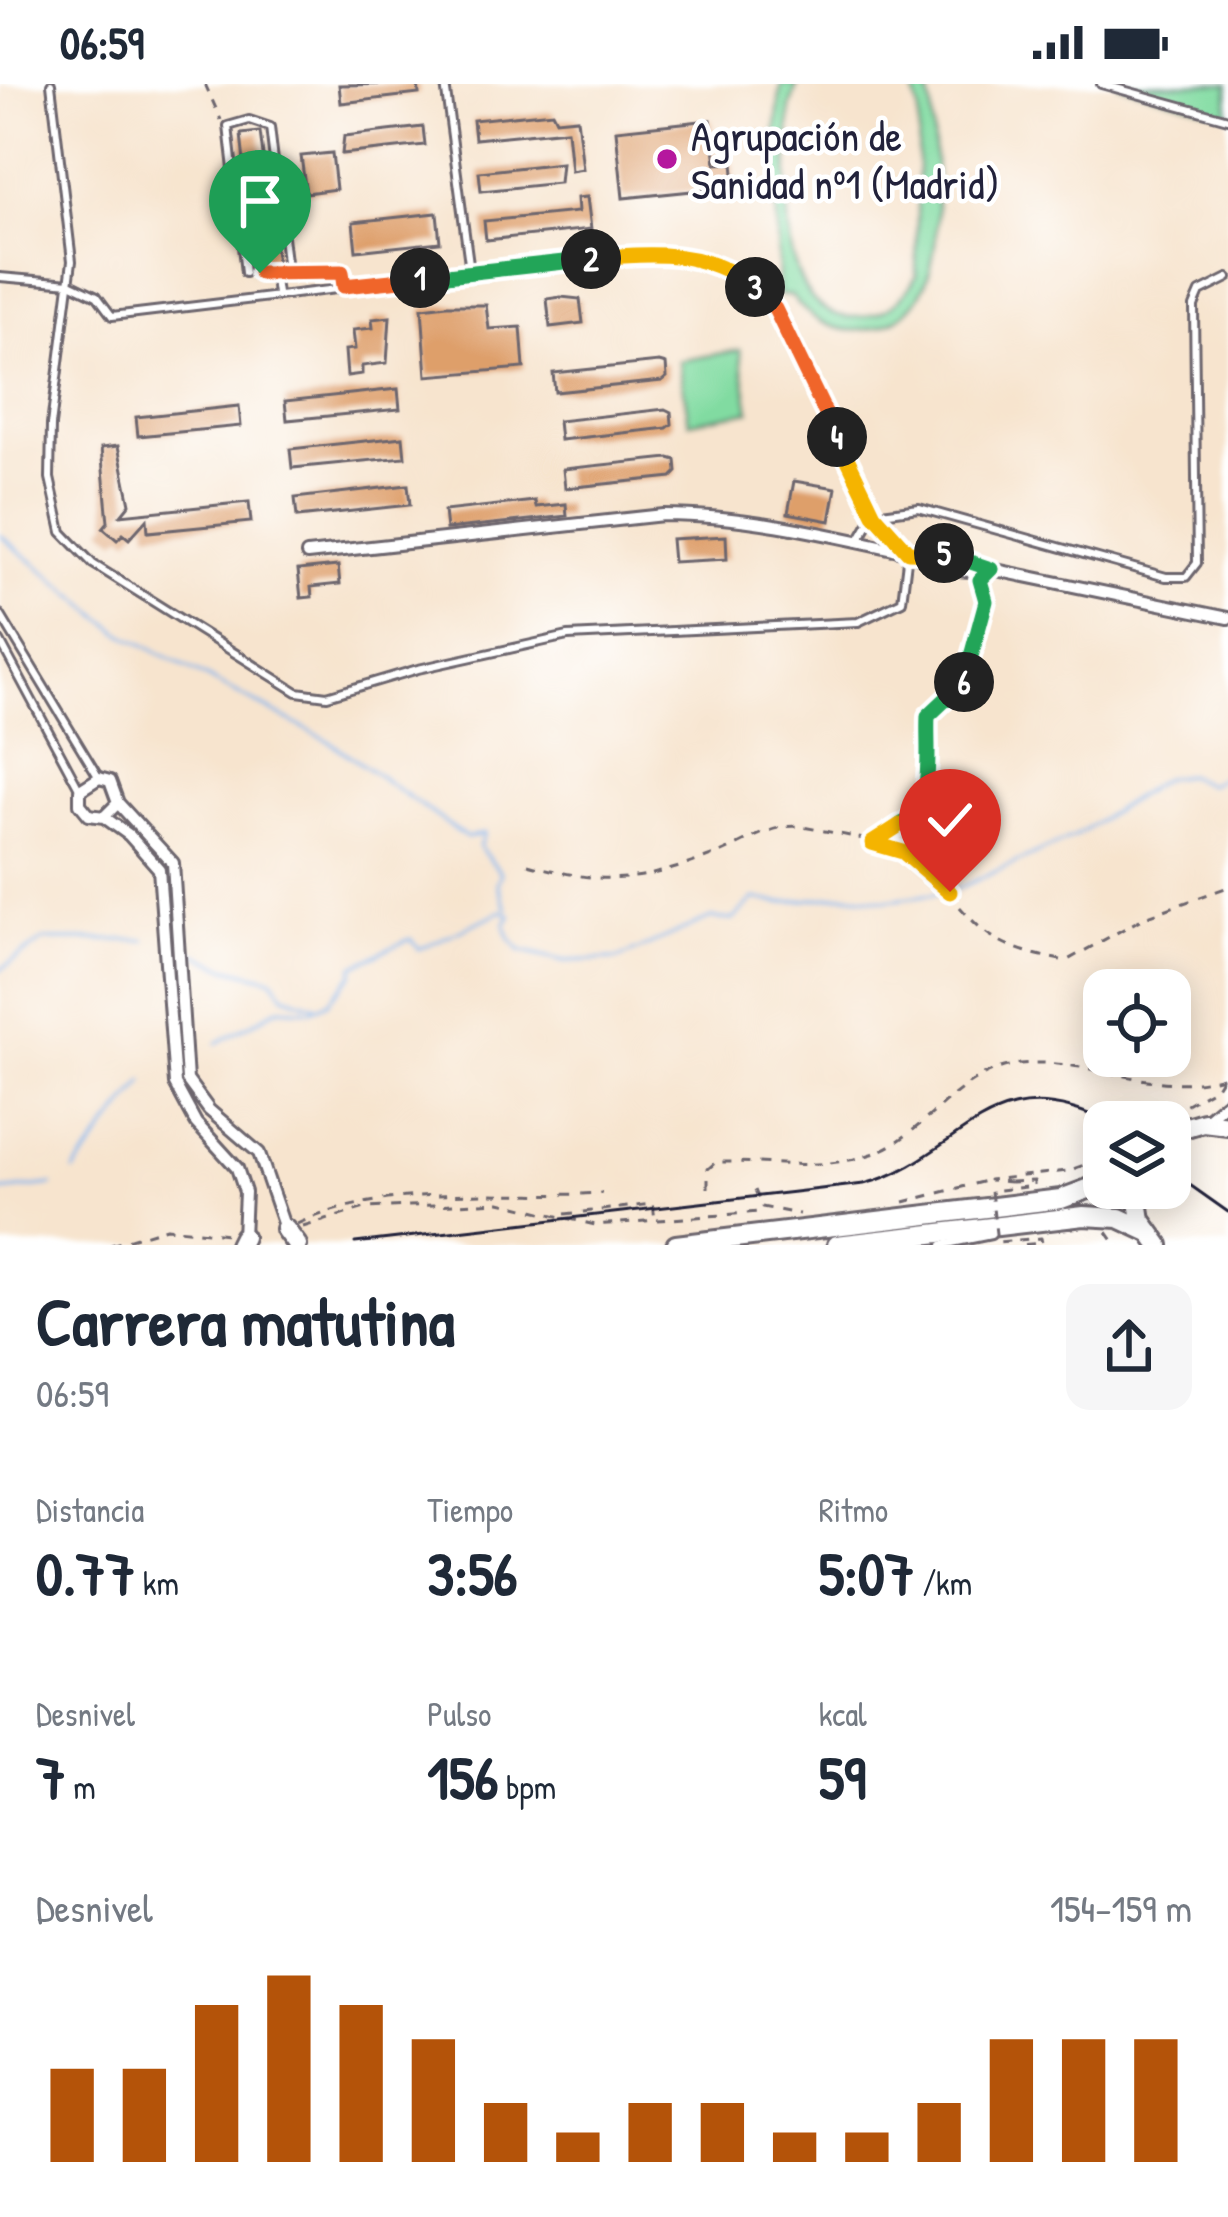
<!DOCTYPE html>
<html lang="es">
<meta charset="utf-8">
<style>
:root{--surface:#fff;--page:#f6f6f7;--text:#1f2937;--muted:#747a83;--accent:#b45309}
body{margin:0;font-family:"Patrick Hand",sans-serif;background:var(--page);color:var(--text);height:100vh;display:flex;flex-direction:column;font-size:45px;white-space:nowrap}
*{box-sizing:border-box;margin:0}
p{font-size:39px;color:var(--muted)}
.icon{flex:none;width:66px;height:66px;fill:none;stroke:currentColor;stroke-width:2;stroke-linecap:round;stroke-linejoin:round}
.map{position:relative;height:1161px;overflow:hidden}
.panel{display:flex;flex-direction:column;background:var(--surface);flex:1}
.panel>*{flex:none}
.buttons{position:absolute;left:1083px;top:885px;display:grid;gap:24px}
.buttons a{display:grid;place-items:center;width:108px;height:108px;border-radius:24px;background:var(--surface);box-shadow:0 6px 30px #0003;font-size:60px}
.pin{position:absolute;display:grid;place-items:center;width:102px;height:102px;color:#fff;margin:-123px -51px;border-radius:50% 50% 50% 0;rotate:-45deg;box-shadow:0 0 12px #0007}
.pin .icon{rotate:45deg}
.km{position:absolute;width:60px;height:60px;margin:-30px;border-radius:50%;background:#222;color:#fff;font-size:33px;line-height:60px;text-align:center}
.round{display:grid;place-items:center;flex:none;width:126px;height:126px;border-radius:24px;background:var(--page)}
.headline{display:flex;align-items:center;justify-content:space-between;height:204px;padding:0 36px}
h1{font-size:66px;font-weight:800;line-height:90px}
.figures{display:grid;grid-template-columns:repeat(3,1fr);gap:18px;height:204px;padding:12px 36px}
.figures div{display:grid;align-content:center}
.figures b{font-size:60px;font-weight:800}
.figures small{font-size:33px;font-weight:400}
.figures p{font-size:33px}
.chart{height:336px;padding:24px 36px}
.chart p{display:flex;justify-content:space-between}
.chart svg{width:100%;height:216px;margin-top:12px;stroke:var(--accent);stroke-width:6}
.status{display:flex;justify-content:space-between;align-items:center;height:84px;padding:0 60px;background:var(--surface);direction:ltr}
.status svg{height:33px;fill:currentColor}
.map>svg:first-child{display:block}
.grass{fill:url(#grass-tufts);stroke:#527e6e;stroke-width:3}
.pitch{fill:#81dba1;stroke:#527e6e;stroke-width:3}
.lines{fill:none;stroke-linecap:round;stroke-linejoin:round}
.stream{stroke:#7db3ec;stroke-width:3}
.building{fill:#de9f6a}
.service-casing{stroke:#6d666e;stroke-width:12}
.minor-casing{stroke:#6d666e;stroke-width:16}
.trunk-casing{stroke:#6d666e;stroke-width:24}
.path{stroke:#6d666e;stroke-width:3;stroke-dasharray:9 9;stroke-linecap:butt}
.service{stroke:#fff;stroke-width:6}
.minor{stroke:#fff;stroke-width:10}
.trunk{stroke:#fff;stroke-width:18}
.tram{stroke:#22223b;stroke-width:3}
.path-bridge{stroke:#6d666e;stroke-width:3;stroke-dasharray:9 9;stroke-linecap:butt}
.split-1-casing{stroke:#fff;stroke-width:24}
.split-2-casing{stroke:#fff;stroke-width:24}
.split-3-casing{stroke:#fff;stroke-width:24}
.split-4-casing{stroke:#fff;stroke-width:24}
.split-5-casing{stroke:#fff;stroke-width:24}
.split-6-casing{stroke:#fff;stroke-width:24}
.split-7-casing{stroke:#fff;stroke-width:24}
.split-8-casing{stroke:#fff;stroke-width:24}
.split-1{stroke:#f0652b;stroke-width:15}
.split-2{stroke:#22a559;stroke-width:15}
.split-3{stroke:#f5b400;stroke-width:15}
.split-4{stroke:#f0652b;stroke-width:15}
.split-5{stroke:#f5b400;stroke-width:15}
.split-6{stroke:#22a559;stroke-width:15}
.split-7{stroke:#22a559;stroke-width:15}
.split-8{stroke:#f5b400;stroke-width:15}
.poi-dot{fill:#b5179e;stroke:#fff;stroke-width:4.5}
.labels{text-anchor:middle;dominant-baseline:central;stroke-width:9;stroke-linejoin:round;paint-order:stroke}
.poi-label{font-size:42px;fill:#22223b;stroke:#fff;text-anchor:start}
</style>
<div class="status"><b>06:59</b><svg viewBox="0 0 49 12"><path d="M0 12V9h3v3zM5 12V6h3v6zM10 12V3h3v9zM15 12V0h3v12zM26 1h20v11H26zM47 4h2v5h-2z"/></svg></div>
<div class="map">
<svg width="1228" height="1161" viewBox="0 0 1228 1161">
<defs>
<pattern id="grass-tufts" width="24" height="20" patternUnits="userSpaceOnUse" patternTransform="scale(3)"><rect width="24" height="20" fill="#81dba1"/><path d="M3 7l-1-3M5 7V3M7 7l1-3M15 17l-1-3M17 17v-4M19 17l1-3" fill="none" stroke="#6fbc8c"/></pattern>
</defs>
<rect width="100%" height="100%" fill="#fff"/>
<filter id="ink" filterUnits="userSpaceOnUse"><feTurbulence type="fractalNoise" baseFrequency=".00833" numOctaves="2"/><feDisplacementMap in="SourceGraphic" scale="24" xChannelSelector="R" yChannelSelector="G"/><feConvolveMatrix kernelMatrix="1 2 1 2 8 2 1 2 1" color-interpolation-filters="sRGB"/></filter>
<filter id="wash" filterUnits="userSpaceOnUse"><feTurbulence type="fractalNoise" baseFrequency=".004" numOctaves="4" result="noise"/><feDisplacementMap in="SourceGraphic" scale="48" xChannelSelector="R" yChannelSelector="G"/><feGaussianBlur stdDeviation="2.7" result="paint"/><feColorMatrix in="noise" values="0 0 0 0 0 0 0 0 0 0 0 0 0 0 0 0 0 1.4 0 .05"/><feComposite in="paint" operator="in"/></filter>
<g filter="url(#wash)">
<rect width="100%" height="100%" fill="#f7e4ce"/>
<path class="grass" d="M1117 0H1228V31Z"/>
<path class="pitch" d="M781 0H797L790 24C790 84 766 235 857 233 885 232 904 215 916 192L919 26 912 0H926L932 24C933 94 963 235 863 246 833 249 809 234 791 212L778 211 776 44Z
M740 266 750 327 689 338 679 277Z"/>
<g class="lines">
<path class="stream" d="M0 451 119 548 329 657 467 754 484 749 479 763 501 789 497 799 507 825
M509 853 520 866 565 877 617 875 711 834 733 836 754 815 780 819 846 811 887 816 950 808 1075 752 1164 694 1187 691 1208 701 1228 690
M188 866 224 883 273 895 284 911 317 922
M0 886 44 856H146
M217 959 279 924 312 926 328 918 353 890 354 882 403 858 411 855 419 865 502 827 511 831 505 841 508 850
M74 1087 144 997
M0 1107 52 1101"/>
</g>
<g id="blocks">
<path class="building" d="M418 0 419 10 341 19 339 1Z
M552 28 556 36 577 34 583 85 571 87 567 46 475 55 473 36Z
M711 36 716 80 733 79 736 112 723 113 722 104 623 114 616 46Z
M423 43 425 61 342 70 344 52Z
M260 48 277 180 255 182 241 50Z
M332 69 336 105 306 109 301 72Z
M561 79 559 99 481 107 479 88Z
M587 113 591 145 486 156 484 137 578 128 577 114Z
M437 129 440 158 356 167 353 138Z
M561 213 580 215 583 239 550 243 547 215Z
M447 221H486L489 245 521 243 524 284 427 292 422 224Z
M390 233 387 279 362 282V290L347 292 345 266 355 265 353 246 373 244 372 235Z
M659 278 666 280 667 293 662 297 555 308 553 289Z
M398 305 400 325 287 336 285 317Z
M239 322 241 342 138 352 136 333Z
M665 325 671 328 672 340 667 344 560 356 558 337Z
M403 353 405 373 292 384 290 365Z
M118 362 130 420 121 431 249 418 251 438 148 448 147 435 129 455 123 450 117 456 103 444 108 438 101 364Z
M669 374 676 376 677 388 672 393 565 404 563 385Z
M794 397 836 404 830 437 788 429Z
M408 401 410 421 297 433 295 414Z
M535 417 536 423 566 420 567 432 446 445 444 427Z
M726 452 727 475 673 478 671 455Z
M338 482 340 500 311 503 312 513 301 514 298 486Z"/>
</g>
</g>
<g filter="url(#ink)">
<use href="#blocks" fill-opacity="0" stroke="#6d666e" stroke-width="3"/>
<g class="lines">
<defs>
<path id="service" d="M445 0 470 187
M1101 0 1228 35
M274 188 277 210
M245 189 228 42 249 36 270 43 287 186
M260 189 342 188 344 203
M0 193 70 199 97 212 112 232 629 170H680L722 180 754 202 775 225 874 430 908 468 902 517 858 538 568 552 418 585 327 612 297 608 93 480 62 448 50 394 51 341 72 177 51 0
M859 456 874 430 919 424 1166 493H1186L1197 479 1194 222 1200 208 1228 194
M0 530 99 694
M0 557 80 706
M942 1161 991 1151"/>
<path id="minor" d="M910 467 962 473 991 485 1228 534
M307 470 663 431C741 431 817 448 894 465 934 474 945 493 991 485
M118 719 104 733 89 731 80 720V706L99 694 110 697 118 719 173 779 187 996 209 1026 259 1069 285 1145
M104 733 129 751 159 785 175 1000 196 1039 237 1084 245 1108 243 1153
M1203 1038 1228 1017"/>
<path id="trunk" d="M1170 1048 1203 1038 1228 1041
M1136 1104 1141 1136 1159 1161
M285 1145 297 1161
M239 1161 243 1153
M676 1161 1061 1115 1104 1099
M837 1161 1084 1132 1119 1134 1147 1147"/>
</defs>
<use href="#service" class="service-casing"/>
<use href="#minor" class="minor-casing"/>
<use href="#trunk" class="trunk-casing"/>
<path class="path" d="M205 0 221 36
M872 759 915 734 925 719 928 632 963 603 986 517 981 499
M528 780C608 802 638 799 717 770 744 760 773 738 803 743 829 748 880 756 902 768 938 788 956 826 988 850 1011 866 1039 872 1066 877L1145 833 1228 803
M1155 1038 1215 1004 1222 993
M1011 1098 989 1096 1067 1087 1104 1074
M708 1104V1085L716 1078C770 1077 819 1088 872 1070 927 1051 956 987 1020 980 1092 972 1157 1016 1228 991
M755 1106 762 1123 799 1130
M904 1118 989 1096
M565 1130 653 1120 655 1136
M297 1140C393 1097 499 1115 602 1109
M303 1143 365 1124 500 1118 595 1141 760 1128 762 1123
M1107 1148 1116 1161
M111 1161 166 1144 229 1150"/>
<use href="#service" class="service"/>
<use href="#minor" class="minor"/>
<use href="#trunk" class="trunk"/>
<path class="tram" d="M1170 1087 1228 1128
M355 1159 864 1100C961 1075 987 979 1107 1038"/>
<path class="path-bridge" d="M1011 1098 1034 1097V1102L991 1107 997 1158 1041 1154 1042 1159 1021 1161"/>
</g>
</g>
<g class="lines" filter="url(#ink)">
<defs>
<path id="split-1" d="M260 189 342 188 344 202 420 194"/>
<path id="split-2" d="M420 194 591 175"/>
<path id="split-3" d="M591 175C652 168 703 165 755 203"/>
<path id="split-4" d="M755 203 775 225 837 353"/>
<path id="split-5" d="M837 353 874 430 908 468 944 469"/>
<path id="split-6" d="M944 469 991 485 980 496 986 517 964 598"/>
<path id="split-7" d="M900 741C937 723 926 669 928 632L964 598"/>
<path id="split-8" d="M900 741 872 759 903 768 950 808"/>
</defs>
<use href="#split-1" class="split-1-casing"/>
<use href="#split-2" class="split-2-casing"/>
<use href="#split-3" class="split-3-casing"/>
<use href="#split-4" class="split-4-casing"/>
<use href="#split-5" class="split-5-casing"/>
<use href="#split-6" class="split-6-casing"/>
<use href="#split-7" class="split-7-casing"/>
<use href="#split-8" class="split-8-casing"/>
<use href="#split-1" class="split-1"/>
<use href="#split-2" class="split-2"/>
<use href="#split-3" class="split-3"/>
<use href="#split-4" class="split-4"/>
<use href="#split-5" class="split-5"/>
<use href="#split-6" class="split-6"/>
<use href="#split-7" class="split-7"/>
<use href="#split-8" class="split-8"/>
</g>
<circle class="poi-dot" cx="667" cy="75" r="12"/>
<g class="labels">
<g class="poi-label">
<text x="691" y="51">Agrupación de<tspan x="691" dy="48">Sanidad nº1 (Madrid)</tspan></text>
</g>
</g>
</svg>
<div class="buttons">
<a><svg class="icon" aria-label="locate" viewBox="0 0 24 24"><circle cx="12" cy="12" r="6"/><path d="M12 2v4M12 18v4M2 12h4M18 12h4"/></svg></a>
<a><svg class="icon" aria-label="layers" viewBox="0 0 24 24"><path d="M12 4l9 5-9 5-9-5zM3 14l9 5 9-5"/></svg></a>
</div>
<div class="pin" style="left:260px;top:189px;background:#1e9e55"><svg class="icon" aria-label="arrive" viewBox="0 0 24 24"><path d="M6 21V4h12l-3 4 3 4H6"/></svg></div>
<div class="pin" style="left:950px;top:808px;background:#d93025"><svg class="icon" aria-label="check" viewBox="0 0 24 24"><path d="M5 12l5 5 9-10"/></svg></div>
<b class="km" style="left:420px;top:194px">1</b>
<b class="km" style="left:591px;top:175px">2</b>
<b class="km" style="left:755px;top:203px">3</b>
<b class="km" style="left:837px;top:353px">4</b>
<b class="km" style="left:944px;top:469px">5</b>
<b class="km" style="left:964px;top:598px">6</b>
</div>
<section class="panel">
<div class="headline"><div><h1>Carrera matutina</h1><p>06:59</p></div><a class="round"><svg class="icon" aria-label="share" viewBox="0 0 24 24"><path d="M12 15V3M7 8l5-5 5 5M5 13v7h14v-7"/></svg></a></div>
<div class="figures">
<div><p>Distancia</p><b>0.77<small> km</small></b></div>
<div><p>Tiempo</p><b>3:56</b></div>
<div><p>Ritmo</p><b>5:07<small> /km</small></b></div>
</div>
<div class="figures">
<div><p>Desnivel</p><b>7<small> m</small></b></div>
<div><p>Pulso</p><b>156<small> bpm</small></b></div>
<div><p>kcal</p><b>59</b></div>
</div>
<div class="chart"><p><span>Desnivel</span>154–159 m</p>
<svg viewBox="0 0 160 44" preserveAspectRatio="none"><path d="M5 44V25M15 44V25M25 44V12M35 44V6M45 44V12M55 44V19M65 44V32M75 44V38M85 44V32M95 44V32M105 44V38M115 44V38M125 44V32M135 44V19M145 44V19M155 44V19"/></svg>
</div>
</section>
